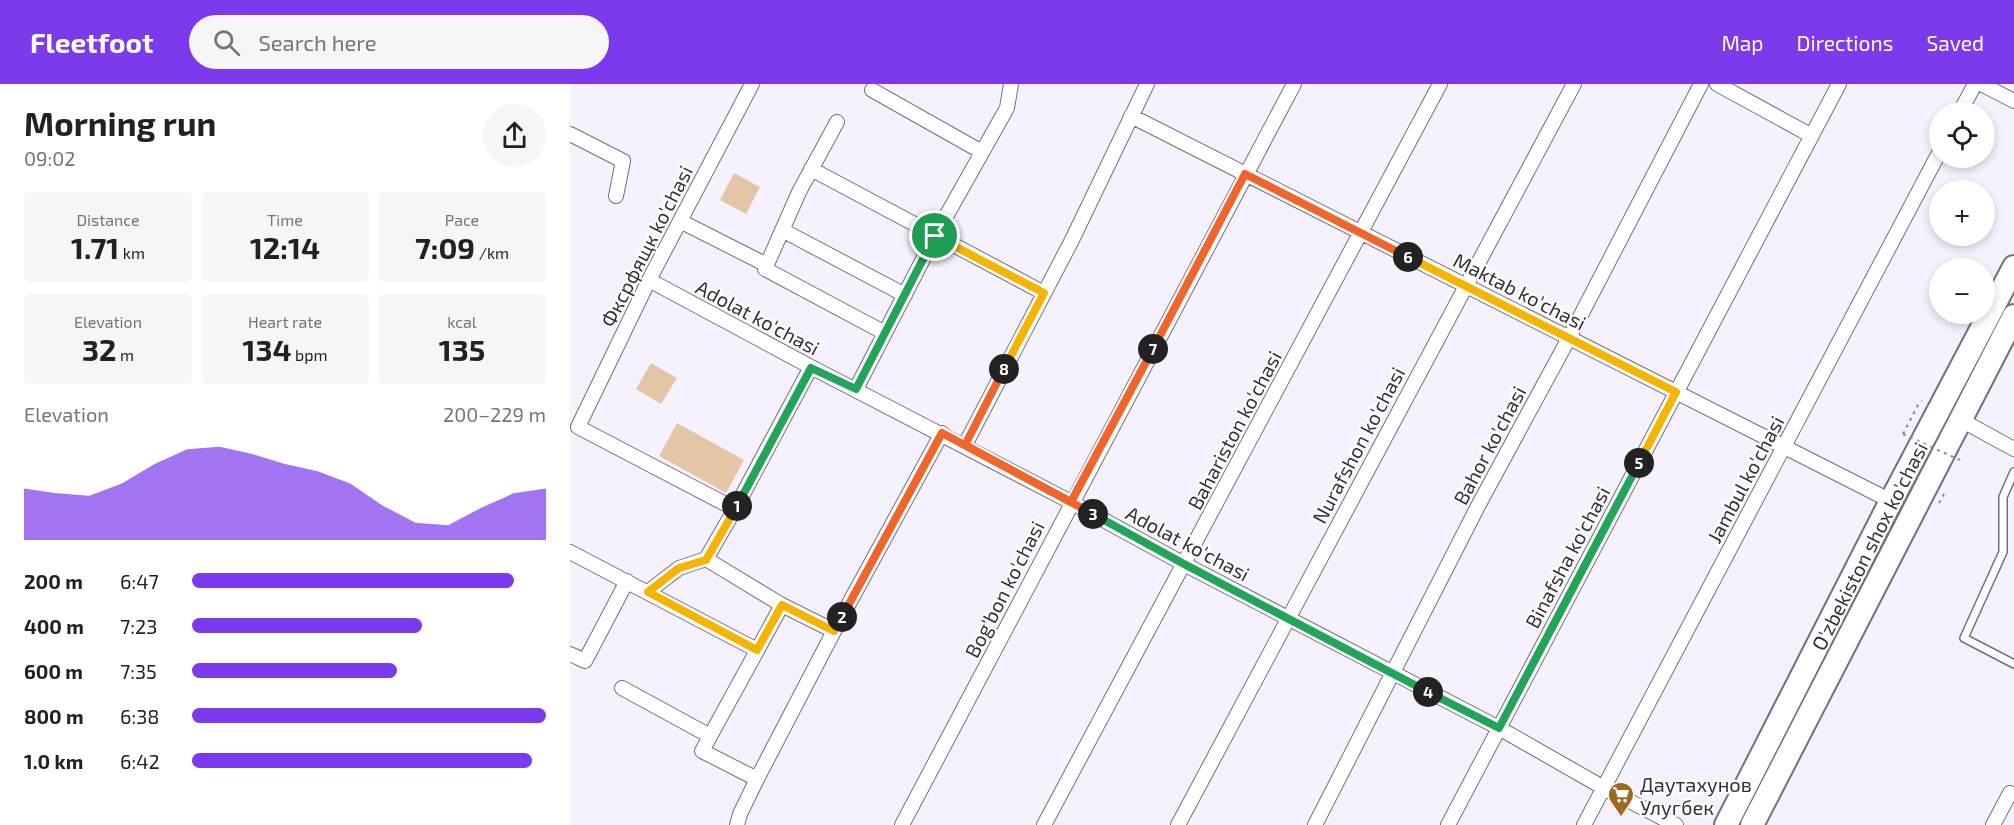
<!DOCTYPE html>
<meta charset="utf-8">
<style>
:root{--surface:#fff;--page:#f6f6f6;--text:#202124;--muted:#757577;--accent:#7c3aed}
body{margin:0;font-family:"Exo 2",sans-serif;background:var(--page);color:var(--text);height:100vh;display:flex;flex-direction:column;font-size:22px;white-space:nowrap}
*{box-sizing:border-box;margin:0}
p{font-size:20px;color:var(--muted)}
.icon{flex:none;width:33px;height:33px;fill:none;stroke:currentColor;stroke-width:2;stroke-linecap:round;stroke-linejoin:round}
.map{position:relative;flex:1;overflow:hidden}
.drawer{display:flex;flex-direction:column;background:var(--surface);width:570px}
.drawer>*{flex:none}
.fabs{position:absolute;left:1359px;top:18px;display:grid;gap:12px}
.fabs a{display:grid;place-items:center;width:66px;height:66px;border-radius:50%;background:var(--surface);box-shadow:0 3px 9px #0003;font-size:30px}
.pin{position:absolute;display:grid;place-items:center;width:51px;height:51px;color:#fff;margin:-26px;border:3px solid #fff;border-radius:50%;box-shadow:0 2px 6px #0007}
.km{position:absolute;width:30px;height:30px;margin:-15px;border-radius:50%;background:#222;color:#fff;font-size:16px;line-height:30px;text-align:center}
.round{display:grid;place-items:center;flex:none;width:63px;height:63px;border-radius:32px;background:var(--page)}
.overview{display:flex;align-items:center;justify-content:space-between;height:102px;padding:0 24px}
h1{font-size:33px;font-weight:700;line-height:45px}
.metrics{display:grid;grid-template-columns:repeat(3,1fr);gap:9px;height:102px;padding:6px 24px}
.metrics div{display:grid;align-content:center;border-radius:6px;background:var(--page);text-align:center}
.metrics b{font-size:30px;font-weight:700}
.metrics small{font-size:16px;font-weight:400}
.metrics p{font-size:16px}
.chart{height:168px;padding:12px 24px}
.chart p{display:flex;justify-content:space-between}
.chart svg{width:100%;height:108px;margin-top:6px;fill:var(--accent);opacity:.7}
ul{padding:0 24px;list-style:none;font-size:20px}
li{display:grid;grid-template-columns:96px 72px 1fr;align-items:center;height:45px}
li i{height:15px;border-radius:8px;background:var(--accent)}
header{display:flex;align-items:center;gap:36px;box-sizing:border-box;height:84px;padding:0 30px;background:var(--accent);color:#fff}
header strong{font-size:28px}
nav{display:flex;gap:33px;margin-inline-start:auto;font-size:21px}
.search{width:420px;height:54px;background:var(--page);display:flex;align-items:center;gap:15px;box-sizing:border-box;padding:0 21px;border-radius:33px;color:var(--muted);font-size:22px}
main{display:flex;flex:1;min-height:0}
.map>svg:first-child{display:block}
.green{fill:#e4c6a6}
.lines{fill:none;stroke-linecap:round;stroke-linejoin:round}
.lane-casing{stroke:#766d84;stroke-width:10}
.street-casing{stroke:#766d84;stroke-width:16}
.primary-casing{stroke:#766d84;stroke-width:26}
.path{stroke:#8c8893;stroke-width:2;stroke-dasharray:3 4.5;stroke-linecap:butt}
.lane{stroke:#fff;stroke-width:7}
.street{stroke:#fff;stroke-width:14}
.primary{stroke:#fff;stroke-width:22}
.path-bridge{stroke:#8c8893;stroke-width:2;stroke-dasharray:3 4.5;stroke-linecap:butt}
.split-1-casing{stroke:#fff;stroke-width:12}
.split-2-casing{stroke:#fff;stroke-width:12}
.split-3-casing{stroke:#fff;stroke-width:12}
.split-4-casing{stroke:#fff;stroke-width:12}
.split-5-casing{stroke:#fff;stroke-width:12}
.split-6-casing{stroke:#fff;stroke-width:12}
.split-7-casing{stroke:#fff;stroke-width:12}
.split-8-casing{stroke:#fff;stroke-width:12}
.split-9-casing{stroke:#fff;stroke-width:12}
.split-1{stroke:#22a559;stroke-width:8}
.split-2{stroke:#f5b400;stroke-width:8}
.split-3{stroke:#f0652b;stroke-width:8}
.split-4{stroke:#22a559;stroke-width:8}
.split-5{stroke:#22a559;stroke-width:8}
.split-6{stroke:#f5b400;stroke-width:8}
.split-7{stroke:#f0652b;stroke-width:8}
.split-8{stroke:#f0652b;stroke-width:8}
.split-9{stroke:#f5b400;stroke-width:8}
.labels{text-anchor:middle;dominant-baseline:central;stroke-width:4.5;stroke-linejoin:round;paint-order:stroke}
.street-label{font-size:20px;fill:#34303a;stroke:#fff}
.poi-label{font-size:20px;fill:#34303a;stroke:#fff;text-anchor:start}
</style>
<header>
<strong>Fleetfoot</strong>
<div class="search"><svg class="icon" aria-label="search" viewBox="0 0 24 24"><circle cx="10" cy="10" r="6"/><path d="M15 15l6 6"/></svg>Search here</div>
<nav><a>Map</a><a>Directions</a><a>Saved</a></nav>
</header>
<main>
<section class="drawer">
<div class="overview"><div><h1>Morning run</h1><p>09:02</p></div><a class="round"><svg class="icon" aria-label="share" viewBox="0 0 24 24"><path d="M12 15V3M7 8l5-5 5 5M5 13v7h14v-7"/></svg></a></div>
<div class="metrics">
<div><p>Distance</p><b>1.71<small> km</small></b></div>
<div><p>Time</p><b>12:14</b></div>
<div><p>Pace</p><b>7:09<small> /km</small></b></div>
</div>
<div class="metrics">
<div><p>Elevation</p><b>32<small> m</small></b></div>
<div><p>Heart rate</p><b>134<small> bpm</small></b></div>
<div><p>kcal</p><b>135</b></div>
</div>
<div class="chart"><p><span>Elevation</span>200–229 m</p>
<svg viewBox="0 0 160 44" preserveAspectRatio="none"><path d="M0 44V23L10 25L20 26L30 21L40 13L50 7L60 6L70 9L80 13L90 16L100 21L110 30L120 37L130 38L140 31L150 25L160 23V44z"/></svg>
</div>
<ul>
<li><b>200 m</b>6:47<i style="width:91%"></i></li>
<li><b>400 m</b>7:23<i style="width:65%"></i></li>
<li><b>600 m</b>7:35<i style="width:58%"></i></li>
<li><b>800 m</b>6:38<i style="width:100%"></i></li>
<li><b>1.0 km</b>6:42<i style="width:96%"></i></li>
</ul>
</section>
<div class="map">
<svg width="1444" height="741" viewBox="0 0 1444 741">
<rect width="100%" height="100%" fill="#f6f2fd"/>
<path class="green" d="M164 89 190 103 176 130 150 116Z
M81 279 107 294 91 320 66 305Z
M107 339 174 376 156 409 89 372Z"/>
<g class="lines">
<defs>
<path id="lane" d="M1444 388 1433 413V468L1394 554 1444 580"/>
<path id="street" d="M1147 0 1242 52
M1411 0 1444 17
M302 6 412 68
M1390 28 1405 0
M561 32 1321 417
M267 38 229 108 195 185 315 249
M0 50 53 77 46 112
M241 85 474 209
M110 137 197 181
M212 146 335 211
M79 196 241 283 501 418 614 480 929 644 1034 704 1106 741
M286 305 365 152 437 24 441 0
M1391 336 1444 365
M395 361 502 156 577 0
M165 425 8 343 79 196 182 0
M0 468 187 566
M136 475 165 425 241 283
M78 508 109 484 136 475 212 521 264 547
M0 570 15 577 57 497
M52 604 140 652
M187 695 132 667 212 521
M167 741 170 730 187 695 264 547 372 349
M332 741 724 0
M474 741 870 0
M608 741 1004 0
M745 741 908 422 999 254 1131 0
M878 741 1269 0
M1014 741 1370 67
M1423 741 1440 709"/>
<path id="primary" d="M1156 741 1321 417 1444 183
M1182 741 1444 232"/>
</defs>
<use href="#lane" class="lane-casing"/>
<use href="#street" class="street-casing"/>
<use href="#primary" class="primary-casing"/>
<path class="path" d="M1333 350 1348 321 1352 317
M1369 419 1375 408"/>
<use href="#lane" class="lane"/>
<use href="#street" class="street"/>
<use href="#primary" class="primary"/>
<path class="path-bridge" d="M1333 350 1390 376"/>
</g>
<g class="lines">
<defs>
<path id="split-1" d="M167 422 241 284 286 305 365 152"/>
<path id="split-2" d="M167 422 136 476 109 484 78 508 187 566 212 521 264 547 272 533"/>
<path id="split-3" d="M272 533 372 349 523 430"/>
<path id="split-4" d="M523 430 614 480 858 608"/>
<path id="split-5" d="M858 608 929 644 1069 379"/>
<path id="split-6" d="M838 173 1106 308 1069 379"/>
<path id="split-7" d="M583 265 675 90 838 173"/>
<path id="split-8" d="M434 285 395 361 501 418 583 265"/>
<path id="split-9" d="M365 152 474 209 434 285"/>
</defs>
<use href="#split-1" class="split-1-casing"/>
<use href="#split-2" class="split-2-casing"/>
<use href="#split-3" class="split-3-casing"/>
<use href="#split-4" class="split-4-casing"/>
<use href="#split-5" class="split-5-casing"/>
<use href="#split-6" class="split-6-casing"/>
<use href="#split-7" class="split-7-casing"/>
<use href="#split-8" class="split-8-casing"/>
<use href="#split-9" class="split-9-casing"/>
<use href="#split-1" class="split-1"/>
<use href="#split-2" class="split-2"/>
<use href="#split-3" class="split-3"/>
<use href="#split-4" class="split-4"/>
<use href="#split-5" class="split-5"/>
<use href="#split-6" class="split-6"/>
<use href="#split-7" class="split-7"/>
<use href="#split-8" class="split-8"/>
<use href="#split-9" class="split-9"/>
</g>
<defs>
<symbol id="supermarket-pin" viewBox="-11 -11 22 30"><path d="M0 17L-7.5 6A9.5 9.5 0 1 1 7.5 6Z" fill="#9f6823" stroke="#fff"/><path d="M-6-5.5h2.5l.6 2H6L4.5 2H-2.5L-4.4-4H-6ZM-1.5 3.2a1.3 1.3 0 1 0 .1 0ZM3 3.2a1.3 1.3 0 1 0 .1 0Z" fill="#fff"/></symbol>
</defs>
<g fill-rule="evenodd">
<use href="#supermarket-pin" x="1036" y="696" width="30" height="40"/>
</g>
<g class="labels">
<g class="street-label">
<text transform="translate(76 162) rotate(-63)">Фксрфящк ko'chasi</text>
<text transform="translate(950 207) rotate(27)">Maktab ko'chasi</text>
<text transform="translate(188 233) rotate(28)">Adolat ko'chasi</text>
<text transform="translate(664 346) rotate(-62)">Bahariston ko'chasi</text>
<text transform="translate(788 361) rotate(-62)">Nurafshon ko'chasi</text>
<text transform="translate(919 361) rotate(-62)">Bahor ko'chasi</text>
<text transform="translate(1175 395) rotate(-62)">Jambul ko'chasi</text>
<text transform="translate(618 459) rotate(28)">Adolat ko'chasi</text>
<text transform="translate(1299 462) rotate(-63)">O'zbekiston shox ko'chasi</text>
<text transform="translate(997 473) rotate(-62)">Binafsha ko'chasi</text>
<text transform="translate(434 505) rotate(-63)">Bog'bon ko'chasi</text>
</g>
<g class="poi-label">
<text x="1070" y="700">Даутахунов<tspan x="1070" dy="23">Улугбек</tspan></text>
</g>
</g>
</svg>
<div class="fabs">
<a><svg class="icon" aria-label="locate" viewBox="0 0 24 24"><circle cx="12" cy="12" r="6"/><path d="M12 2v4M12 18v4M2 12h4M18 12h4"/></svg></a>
<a>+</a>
<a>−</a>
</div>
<div class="pin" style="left:365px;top:152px;background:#1e9e55"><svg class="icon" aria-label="arrive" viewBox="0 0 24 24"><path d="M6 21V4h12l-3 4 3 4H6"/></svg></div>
<b class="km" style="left:167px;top:422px">1</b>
<b class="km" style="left:272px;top:533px">2</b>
<b class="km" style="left:523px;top:430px">3</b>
<b class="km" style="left:858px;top:608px">4</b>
<b class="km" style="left:1069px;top:379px">5</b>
<b class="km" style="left:838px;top:173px">6</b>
<b class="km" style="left:583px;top:265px">7</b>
<b class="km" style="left:434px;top:285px">8</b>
</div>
</main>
